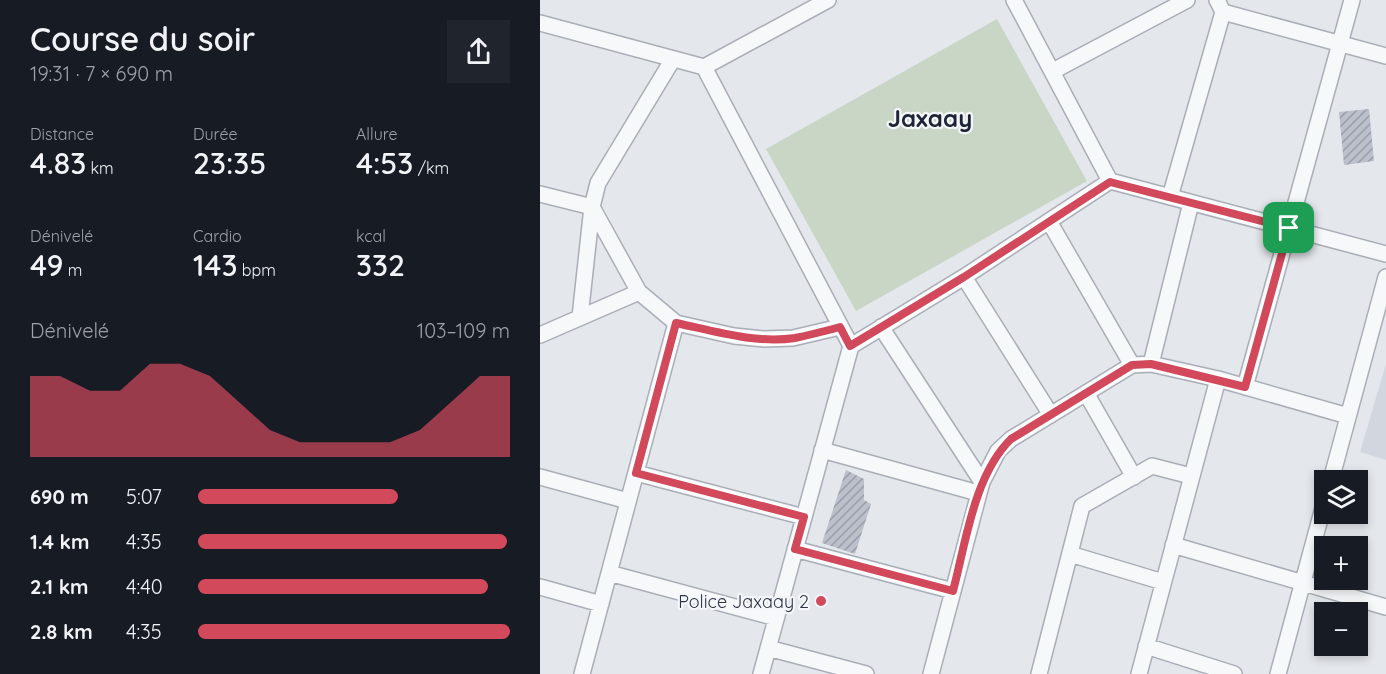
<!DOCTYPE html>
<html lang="fr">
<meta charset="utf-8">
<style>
:root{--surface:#171b24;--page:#20242c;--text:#f1f3f6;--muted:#9ea1a6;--accent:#d1495b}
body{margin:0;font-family:Quicksand,sans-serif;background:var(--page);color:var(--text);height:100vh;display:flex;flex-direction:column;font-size:22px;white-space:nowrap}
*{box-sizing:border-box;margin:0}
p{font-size:20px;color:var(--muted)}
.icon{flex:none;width:33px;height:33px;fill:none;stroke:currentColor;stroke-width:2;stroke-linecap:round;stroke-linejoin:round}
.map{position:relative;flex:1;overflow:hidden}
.details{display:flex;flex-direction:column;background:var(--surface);width:540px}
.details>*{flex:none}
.controls{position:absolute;left:774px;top:470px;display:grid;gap:12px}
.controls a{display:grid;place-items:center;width:54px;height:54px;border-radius:0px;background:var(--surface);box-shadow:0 3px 9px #0003;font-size:30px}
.pin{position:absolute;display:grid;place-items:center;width:51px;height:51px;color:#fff;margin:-26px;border-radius:12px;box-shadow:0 3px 9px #0006}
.round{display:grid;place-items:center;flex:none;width:63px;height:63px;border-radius:0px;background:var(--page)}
.headline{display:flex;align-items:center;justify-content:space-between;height:102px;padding:0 30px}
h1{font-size:33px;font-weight:600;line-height:45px}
.stats{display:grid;grid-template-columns:repeat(3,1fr);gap:9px;height:102px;padding:6px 30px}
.stats div{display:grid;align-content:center}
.stats b{font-size:30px;font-weight:600}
.stats small{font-size:16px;font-weight:400}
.stats p{font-size:16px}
.chart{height:168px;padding:12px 30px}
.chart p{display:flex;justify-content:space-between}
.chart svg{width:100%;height:108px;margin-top:6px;fill:var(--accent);opacity:.7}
ul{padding:0 30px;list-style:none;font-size:20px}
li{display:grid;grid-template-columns:96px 72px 1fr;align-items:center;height:45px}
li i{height:15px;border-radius:8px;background:var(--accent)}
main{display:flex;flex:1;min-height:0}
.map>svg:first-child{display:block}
.built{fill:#d2d6de}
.park{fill:#c9d6c5}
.building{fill:url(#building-hatch)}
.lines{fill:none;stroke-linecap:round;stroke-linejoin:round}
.minor-casing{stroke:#a9aeb7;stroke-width:18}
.minor{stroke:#f7f8fa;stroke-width:15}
.route-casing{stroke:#fff;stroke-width:12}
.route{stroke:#d1495b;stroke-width:8}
.poi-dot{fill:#d1495b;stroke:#f4f6f9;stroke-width:2}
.labels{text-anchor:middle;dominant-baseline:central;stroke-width:4.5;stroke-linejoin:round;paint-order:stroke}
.poi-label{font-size:18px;fill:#2b3445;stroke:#f4f6f9;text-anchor:end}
.district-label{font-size:24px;font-weight:bold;fill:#1d2536;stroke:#f4f6f9}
</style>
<main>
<section class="details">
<div class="headline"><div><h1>Course du soir</h1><p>19:31 · 7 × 690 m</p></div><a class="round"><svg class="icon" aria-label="share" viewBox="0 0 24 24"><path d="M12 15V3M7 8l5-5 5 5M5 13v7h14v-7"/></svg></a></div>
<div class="stats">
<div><p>Distance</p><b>4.83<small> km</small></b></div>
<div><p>Durée</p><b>23:35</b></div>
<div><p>Allure</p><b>4:53<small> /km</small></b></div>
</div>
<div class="stats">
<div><p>Dénivelé</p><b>49<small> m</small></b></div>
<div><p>Cardio</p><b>143<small> bpm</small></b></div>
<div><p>kcal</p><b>332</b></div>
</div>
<div class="chart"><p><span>Dénivelé</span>103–109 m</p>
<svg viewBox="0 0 160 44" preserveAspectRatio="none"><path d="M0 44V11L10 11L20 17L30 17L40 6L50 6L60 11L70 22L80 33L90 38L100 38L110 38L120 38L130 33L140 22L150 11L160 11V44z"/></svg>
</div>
<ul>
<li><b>690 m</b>5:07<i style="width:64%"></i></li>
<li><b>1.4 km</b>4:35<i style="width:99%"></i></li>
<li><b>2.1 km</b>4:40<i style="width:93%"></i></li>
<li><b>2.8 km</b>4:35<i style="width:100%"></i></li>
</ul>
</section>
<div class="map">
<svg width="846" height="674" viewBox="0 0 846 674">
<defs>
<pattern id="building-hatch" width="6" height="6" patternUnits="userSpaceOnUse" patternTransform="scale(1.5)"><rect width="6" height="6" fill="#bbc0ca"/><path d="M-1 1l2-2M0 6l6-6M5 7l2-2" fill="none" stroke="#989da6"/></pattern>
</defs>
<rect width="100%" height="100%" fill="#e4e7ec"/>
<path class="built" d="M846 364V460L820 452Z"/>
<path class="park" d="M457 19 547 181 316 311 226 149Z"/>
<path class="building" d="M829 109 834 161 804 165 799 112Z
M306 470 324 479V500L331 504 315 554 282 543Z"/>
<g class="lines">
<defs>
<path id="minor" d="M288 0 164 67 311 346
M474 0 570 181 846 254
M683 12 846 56
M0 23 164 67
M513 71 647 0
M0 194 52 207 99 292 136 323 194 336 224 339 253 338 300 327
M630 197 683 12 677 0
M510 223 592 365
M424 277 511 415
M40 317 52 207 58 183 133 59
M341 327 442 482
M0 335 99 292
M611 364 651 203
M705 387 812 0
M546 393 594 477
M282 450 438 493
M96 473 264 517
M0 477 88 501
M791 480 846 277
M633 545 846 607
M255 549 413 591
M530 554 623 582
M69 573 236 618
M0 587 61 604
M606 646 694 674
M228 648 326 674
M42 674 136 323
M221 674 311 346 424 277 570 181
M391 674 442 482 458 451 471 439 592 365 611 364 678 379 808 416
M499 674 542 506 612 466 651 476
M599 674 678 379
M738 674 784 504"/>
</defs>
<use href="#minor" class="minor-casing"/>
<use href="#minor" class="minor"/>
</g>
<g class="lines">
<defs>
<path id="route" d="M570 182 749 228 705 387 611 364 592 365 471 439C434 475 426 542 413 591L255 549 264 517 96 473 136 323C174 331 216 344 255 338 270 335 285 331 300 327L310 346 424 277Z"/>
</defs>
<use href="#route" class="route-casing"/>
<use href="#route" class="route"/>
</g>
<circle class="poi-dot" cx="281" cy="601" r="6"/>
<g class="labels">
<g class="poi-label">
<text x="269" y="601">Police Jaxaay 2</text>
</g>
<g class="district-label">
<text x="390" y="118">Jaxaay</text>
</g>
</g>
</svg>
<div class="controls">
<a><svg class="icon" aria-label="layers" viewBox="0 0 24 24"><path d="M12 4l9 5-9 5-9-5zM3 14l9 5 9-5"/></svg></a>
<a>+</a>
<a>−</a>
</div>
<div class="pin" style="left:749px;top:228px;background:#1e9e55"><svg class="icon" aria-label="arrive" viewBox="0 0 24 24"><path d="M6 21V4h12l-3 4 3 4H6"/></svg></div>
</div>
</main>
